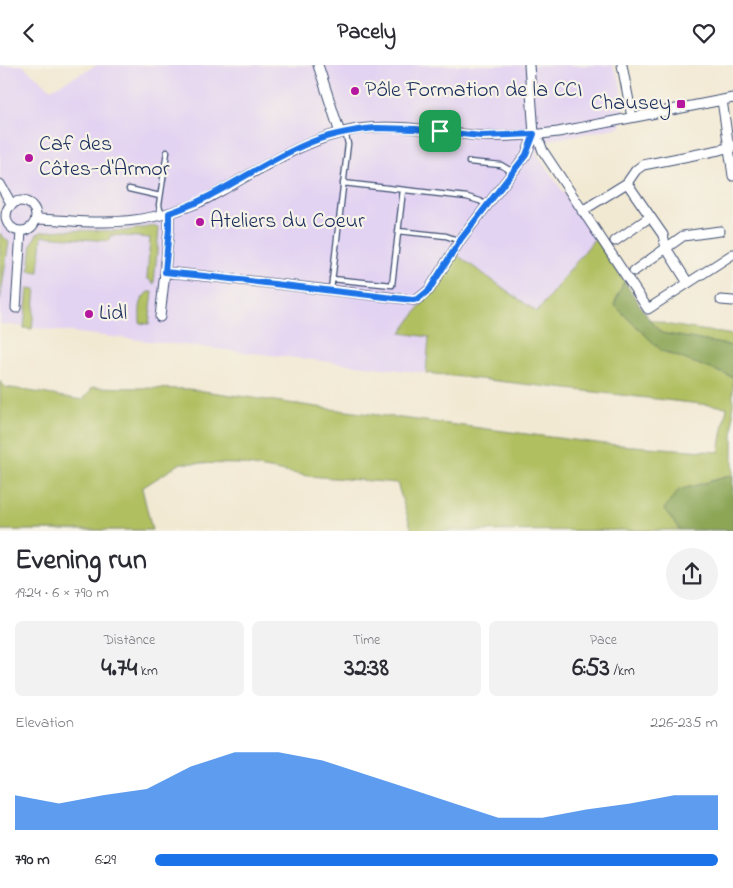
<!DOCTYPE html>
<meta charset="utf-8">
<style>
:root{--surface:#fff;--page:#f2f2f3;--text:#2b2b33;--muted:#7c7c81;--accent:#1a73e8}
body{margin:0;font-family:"Indie Flower",sans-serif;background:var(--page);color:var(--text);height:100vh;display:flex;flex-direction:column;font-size:19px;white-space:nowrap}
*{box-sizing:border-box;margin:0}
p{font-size:16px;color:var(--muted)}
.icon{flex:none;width:28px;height:28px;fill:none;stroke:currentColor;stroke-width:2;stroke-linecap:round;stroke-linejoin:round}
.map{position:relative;height:466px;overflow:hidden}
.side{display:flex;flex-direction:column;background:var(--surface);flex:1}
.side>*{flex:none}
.pin{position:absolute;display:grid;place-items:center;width:42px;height:42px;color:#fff;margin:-21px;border-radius:10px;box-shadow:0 2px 8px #0006}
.round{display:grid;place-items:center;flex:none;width:52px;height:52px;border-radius:26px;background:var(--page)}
.head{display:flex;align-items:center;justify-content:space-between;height:85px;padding:0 15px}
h1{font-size:28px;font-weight:700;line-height:38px}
.metrics{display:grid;grid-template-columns:repeat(3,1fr);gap:8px;height:85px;padding:5px 15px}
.metrics div{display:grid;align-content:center;border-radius:8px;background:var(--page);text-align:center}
.metrics b{font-size:25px;font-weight:700}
.metrics small{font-size:14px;font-weight:400}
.metrics p{font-size:14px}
.chart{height:140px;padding:10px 15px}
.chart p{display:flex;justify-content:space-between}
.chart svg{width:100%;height:90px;margin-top:5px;fill:var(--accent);opacity:.7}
ul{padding:0 15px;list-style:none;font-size:16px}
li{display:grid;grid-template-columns:80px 60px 1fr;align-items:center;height:38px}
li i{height:12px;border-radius:6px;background:var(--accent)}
header{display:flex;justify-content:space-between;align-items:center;height:65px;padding:0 15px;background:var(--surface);font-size:22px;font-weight:700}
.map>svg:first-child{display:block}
.built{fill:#e3d3f2}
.green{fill:#b0bf61;stroke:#667760}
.forest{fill:#8ca657;stroke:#546a5a}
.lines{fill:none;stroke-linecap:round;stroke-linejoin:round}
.lane-casing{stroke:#3b4b70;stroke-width:7}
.street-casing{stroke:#3b4b70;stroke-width:11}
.lane{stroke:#fff;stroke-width:4.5}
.street{stroke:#fff;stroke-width:9}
.route-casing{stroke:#fff;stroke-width:10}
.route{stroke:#1a73e8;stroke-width:6}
.poi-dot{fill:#b5179e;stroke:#f7f3e8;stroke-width:2}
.labels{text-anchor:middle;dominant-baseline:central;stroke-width:4.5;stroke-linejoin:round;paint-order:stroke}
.poi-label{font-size:22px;fill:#1b2f5e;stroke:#f7f3e8;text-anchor:start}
</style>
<header><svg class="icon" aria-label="back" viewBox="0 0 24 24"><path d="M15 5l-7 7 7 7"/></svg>Pacely<svg class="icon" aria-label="heart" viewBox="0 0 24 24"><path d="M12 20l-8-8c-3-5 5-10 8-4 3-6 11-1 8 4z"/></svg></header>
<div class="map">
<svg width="733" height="466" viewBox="0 0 733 466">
<rect width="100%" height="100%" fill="#f7f3e8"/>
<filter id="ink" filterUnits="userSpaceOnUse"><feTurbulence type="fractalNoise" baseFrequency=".02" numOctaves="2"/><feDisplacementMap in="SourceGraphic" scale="10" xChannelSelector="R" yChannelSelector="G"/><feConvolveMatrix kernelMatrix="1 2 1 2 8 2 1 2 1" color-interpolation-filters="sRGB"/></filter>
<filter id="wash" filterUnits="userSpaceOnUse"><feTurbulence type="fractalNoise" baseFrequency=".0096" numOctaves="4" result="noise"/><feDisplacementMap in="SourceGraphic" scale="20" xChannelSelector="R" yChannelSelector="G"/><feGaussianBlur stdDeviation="1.12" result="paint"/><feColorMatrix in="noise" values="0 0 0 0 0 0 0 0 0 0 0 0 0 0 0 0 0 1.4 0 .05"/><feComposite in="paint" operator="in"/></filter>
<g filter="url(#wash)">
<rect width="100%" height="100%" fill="#f2e9d3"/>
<path class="built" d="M0 0H22L51 24 97 0H612L619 13 624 39 621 62 550 75 536 88 595 173 537 247 456 190 402 267 429 272 426 308 0 259V235L9 177 0 168Z"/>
<path class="green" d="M154 161 159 164 154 219 147 213 150 173 111 170 110 176 42 171 39 207 29 206 32 179 36 170 41 167 63 165 125 166Z
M0 168 9 177 0 235Z
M595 173 624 216 614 240 662 286 733 312V410L679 425 665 444 680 465 412 466 397 418 308 411 242 399 181 398 142 423 152 465H0V316L5 322 83 335 93 322 189 324 339 345 605 379 719 387 727 342 426 308 429 272 401 268 457 190 537 247Z
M28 223 36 224 32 264 24 263Z
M148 227H153L149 259 140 258C140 247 138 234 148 227Z
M649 254 670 260 733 270V281L661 268Z"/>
<path class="forest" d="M624 216 649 254 661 268 733 281V312L662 286 614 240Z
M733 410V465H680L664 444 679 425Z"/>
</g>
<g filter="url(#ink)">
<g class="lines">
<defs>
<path id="lane" d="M469 97 501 100 511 106
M343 118 467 132 480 136 486 140
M129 124 160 131
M161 150 159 140 167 87
M398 166 446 171 460 176
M332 214 392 220 403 125
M331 225 348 79 345 67"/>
<path id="street" d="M318 0 340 68
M622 0 632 52
M722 35 733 111
M534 69 540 78 543 86 648 244 733 189
M627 118 663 170 666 183 688 218
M0 119 12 140
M6 151a15 15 0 1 1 30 0a15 15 0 1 1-30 0Z
M582 146 627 118 636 105 643 100 719 85 733 81
M169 148V164L165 207C248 215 330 225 413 235L418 234 429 225 461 174 526 90 534 69 529 0
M36 154C58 154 81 158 104 157 137 157 169 150 200 137 211 132 222 125 233 119 273 96 311 72 358 64 399 58 441 68 483 71 508 72 533 70 558 67L733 33
M615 176 650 152
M634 206 683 171 720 166
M721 235 733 236
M16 243 21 166
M160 252 165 207"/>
</defs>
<use href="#lane" class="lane-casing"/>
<use href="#street" class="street-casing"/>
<use href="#lane" class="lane"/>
<use href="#street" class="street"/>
</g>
</g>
<g class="lines" filter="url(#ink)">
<defs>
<path id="route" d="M376 63 415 64 481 71 534 69 526 90 461 174 429 225 418 234 413 235C330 226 248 215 165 207L169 164V148C219 132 260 98 309 78 330 69 354 65 376 63Z"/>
</defs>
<use href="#route" class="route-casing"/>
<use href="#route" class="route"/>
</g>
<g class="poi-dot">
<circle cx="355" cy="26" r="5"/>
<rect x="676" y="34" width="10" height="10" rx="2.5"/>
<circle cx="29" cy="93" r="5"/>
<circle cx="200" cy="157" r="5"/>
<circle cx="89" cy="249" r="5"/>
</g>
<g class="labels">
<g class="poi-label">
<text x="365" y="26">Pôle Formation de la CCI</text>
<text x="671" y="39" text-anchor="end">Chausey</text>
<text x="39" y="80">Caf des<tspan x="39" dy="25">Côtes-d'Armor</tspan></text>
<text x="210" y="157">Ateliers du Coeur</text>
<text x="99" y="249">Lidl</text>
</g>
</g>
</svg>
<div class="pin" style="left:440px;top:66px;background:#1e9e55"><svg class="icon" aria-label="arrive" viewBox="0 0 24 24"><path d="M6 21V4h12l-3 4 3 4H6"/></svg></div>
</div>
<section class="side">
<div class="head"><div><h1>Evening run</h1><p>19:24 · 6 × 790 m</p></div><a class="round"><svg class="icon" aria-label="share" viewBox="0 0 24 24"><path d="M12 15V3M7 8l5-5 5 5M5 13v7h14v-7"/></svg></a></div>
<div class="metrics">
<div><p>Distance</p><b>4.74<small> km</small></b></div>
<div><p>Time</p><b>32:38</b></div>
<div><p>Pace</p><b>6:53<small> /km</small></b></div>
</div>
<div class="chart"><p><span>Elevation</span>226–235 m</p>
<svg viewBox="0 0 160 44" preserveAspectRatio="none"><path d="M0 44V27L10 31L20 27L30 24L40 13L50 6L60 6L70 10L80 17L90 24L100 31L110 38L120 38L130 34L140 31L150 27L160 27V44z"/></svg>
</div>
<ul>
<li><b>790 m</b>6:29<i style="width:100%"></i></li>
</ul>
</section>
